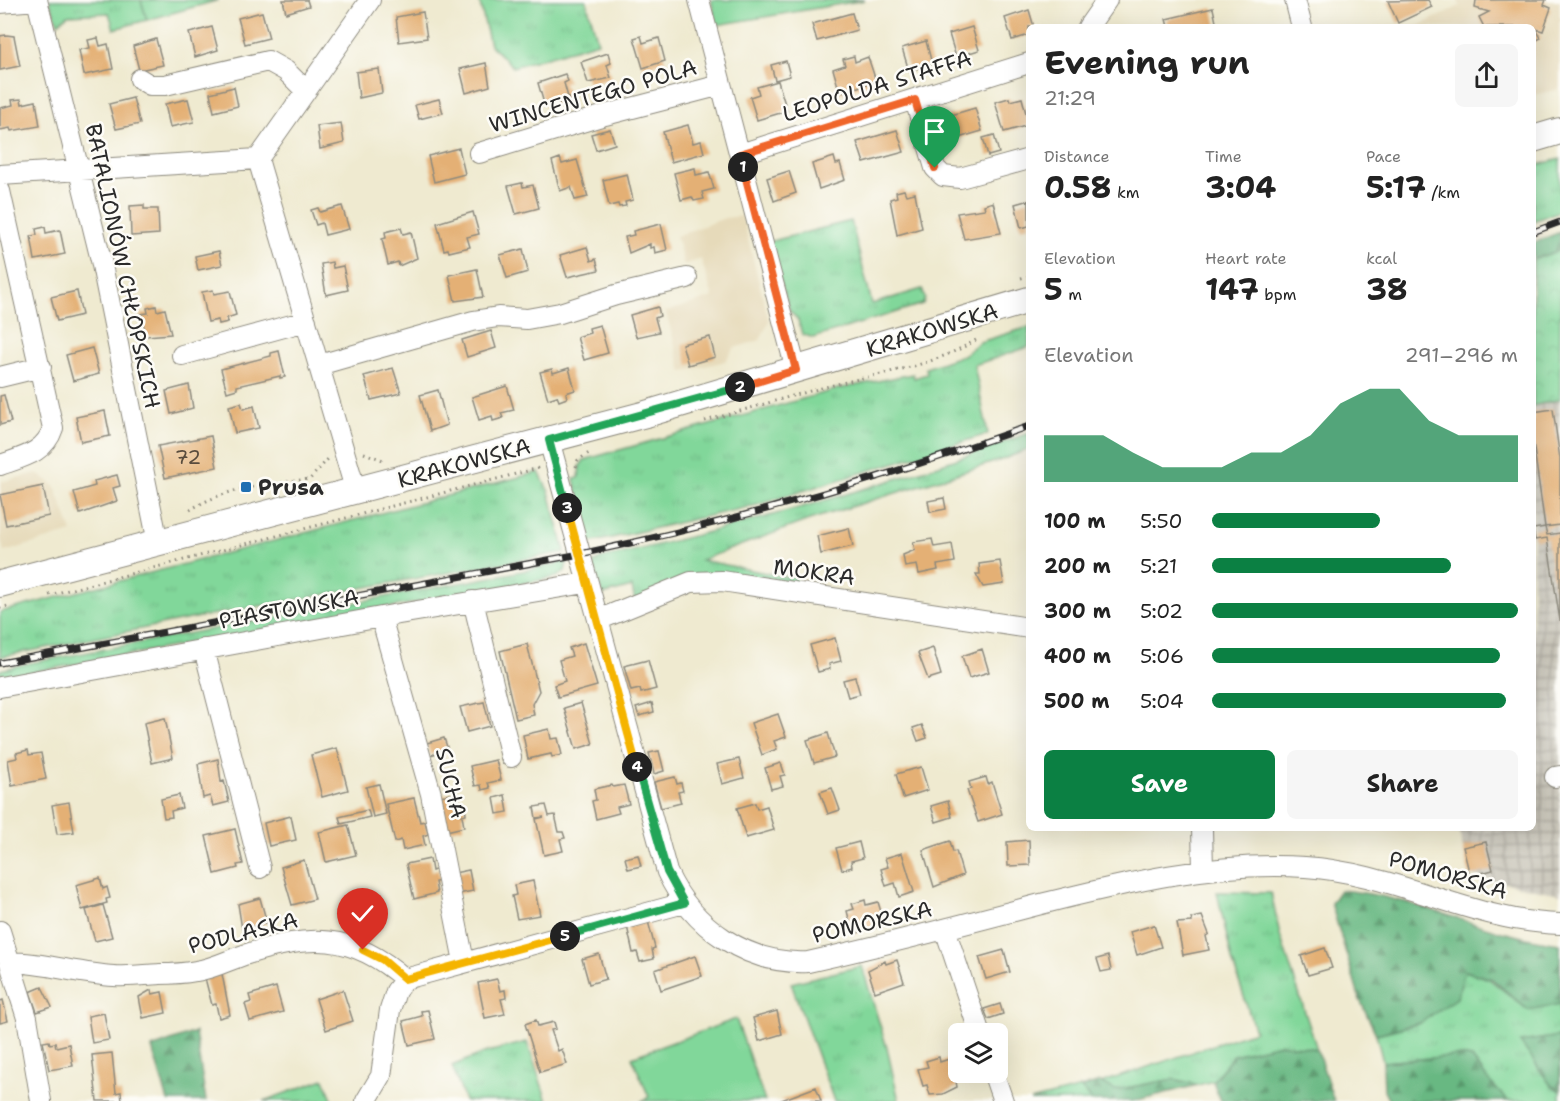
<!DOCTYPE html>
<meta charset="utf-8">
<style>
:root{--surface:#fff;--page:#f6f6f6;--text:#222;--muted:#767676;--accent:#0b8043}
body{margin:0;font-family:"Shantell Sans",sans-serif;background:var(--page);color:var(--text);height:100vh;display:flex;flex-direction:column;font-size:22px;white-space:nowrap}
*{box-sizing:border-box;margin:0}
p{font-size:20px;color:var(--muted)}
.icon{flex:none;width:33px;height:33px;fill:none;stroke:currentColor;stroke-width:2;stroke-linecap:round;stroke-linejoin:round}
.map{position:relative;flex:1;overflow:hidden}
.sheet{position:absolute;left:1026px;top:24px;width:510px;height:807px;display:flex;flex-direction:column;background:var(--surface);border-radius:9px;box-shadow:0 6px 24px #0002}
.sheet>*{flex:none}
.tools{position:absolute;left:948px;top:1023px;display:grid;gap:12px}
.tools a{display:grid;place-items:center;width:60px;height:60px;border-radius:9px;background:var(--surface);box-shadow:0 6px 24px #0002;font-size:30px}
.pin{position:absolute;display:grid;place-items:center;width:51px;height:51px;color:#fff;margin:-62px -26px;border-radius:50% 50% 50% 0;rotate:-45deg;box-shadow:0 0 6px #0007}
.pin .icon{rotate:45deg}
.km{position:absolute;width:30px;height:30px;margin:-15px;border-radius:50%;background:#222;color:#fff;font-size:16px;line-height:30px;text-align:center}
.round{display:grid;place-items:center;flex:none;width:63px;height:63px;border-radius:9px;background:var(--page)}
.headline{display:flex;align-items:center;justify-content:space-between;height:102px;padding:0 18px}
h1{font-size:33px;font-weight:700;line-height:45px}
.metrics{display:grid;grid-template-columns:repeat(3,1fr);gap:9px;height:102px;padding:6px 18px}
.metrics div{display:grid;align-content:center}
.metrics b{font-size:30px;font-weight:700}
.metrics small{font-size:16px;font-weight:400}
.metrics p{font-size:16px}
.chart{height:168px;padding:12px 18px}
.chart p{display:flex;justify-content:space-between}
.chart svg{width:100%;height:108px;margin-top:6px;fill:var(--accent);opacity:.7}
.cta{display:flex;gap:12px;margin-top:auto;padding:12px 18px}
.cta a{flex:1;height:69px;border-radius:9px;background:var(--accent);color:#fff;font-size:24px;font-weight:700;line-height:69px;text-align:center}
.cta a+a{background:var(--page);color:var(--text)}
ul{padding:0 18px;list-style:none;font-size:20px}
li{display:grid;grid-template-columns:96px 72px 1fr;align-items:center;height:45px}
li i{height:15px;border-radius:8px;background:var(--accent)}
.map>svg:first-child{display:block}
.built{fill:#e6daba}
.industrial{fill:url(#industrial-grid)}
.grass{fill:url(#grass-tufts);stroke:#568162;stroke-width:1.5}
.forest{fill:url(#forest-firs);stroke:#4a7256;stroke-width:1.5}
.park{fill:url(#park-crowns);stroke:#568162;stroke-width:1.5}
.garden{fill:#81d79a;stroke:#568162;stroke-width:1.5}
.building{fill:#e4b074}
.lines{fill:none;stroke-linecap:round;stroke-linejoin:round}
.minor-casing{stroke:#8d8a7e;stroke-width:22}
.major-casing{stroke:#8d8a7e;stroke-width:28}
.path{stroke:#8d8a7e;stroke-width:3;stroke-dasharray:1.5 4.5;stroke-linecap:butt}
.minor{stroke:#fff;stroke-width:20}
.major{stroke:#fff;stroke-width:26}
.rail-casing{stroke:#2b2b2b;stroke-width:7}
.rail{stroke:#fdfcf7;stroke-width:4.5;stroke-dasharray:14;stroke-linecap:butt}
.split-1-casing{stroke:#fff;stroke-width:12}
.split-2-casing{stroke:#fff;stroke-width:12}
.split-3-casing{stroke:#fff;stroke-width:12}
.split-4-casing{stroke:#fff;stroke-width:12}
.split-5-casing{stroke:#fff;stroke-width:12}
.split-6-casing{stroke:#fff;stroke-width:12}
.split-1{stroke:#f0652b;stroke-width:8}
.split-2{stroke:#f0652b;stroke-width:8}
.split-3{stroke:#22a559;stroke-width:8}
.split-4{stroke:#f5b400;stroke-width:8}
.split-5{stroke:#22a559;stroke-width:8}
.split-6{stroke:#f5b400;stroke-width:8}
.poi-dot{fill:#1f6fb2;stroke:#fdfcf7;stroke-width:2}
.labels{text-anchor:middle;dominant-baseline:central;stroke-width:5;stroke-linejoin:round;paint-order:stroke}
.number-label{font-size:20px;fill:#594c3d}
.street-label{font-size:22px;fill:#2b2b2b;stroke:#fdfcf7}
.poi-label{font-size:22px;font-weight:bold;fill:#2b2b2b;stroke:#fdfcf7;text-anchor:start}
</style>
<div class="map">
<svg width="1560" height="1101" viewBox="0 0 1560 1101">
<defs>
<pattern id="industrial-grid" width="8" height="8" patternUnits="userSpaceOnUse" patternTransform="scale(1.5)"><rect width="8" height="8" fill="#c8c4b8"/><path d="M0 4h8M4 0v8" fill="none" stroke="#a39f96"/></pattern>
<pattern id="grass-tufts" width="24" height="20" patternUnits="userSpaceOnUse" patternTransform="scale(1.5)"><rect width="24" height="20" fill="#81d79a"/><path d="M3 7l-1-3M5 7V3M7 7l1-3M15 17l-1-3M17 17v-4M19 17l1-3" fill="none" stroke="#70b985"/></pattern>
<pattern id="forest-firs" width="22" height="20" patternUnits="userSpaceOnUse" patternTransform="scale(1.5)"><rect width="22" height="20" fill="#68b882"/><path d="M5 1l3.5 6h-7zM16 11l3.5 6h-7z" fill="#56966b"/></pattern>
<pattern id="park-crowns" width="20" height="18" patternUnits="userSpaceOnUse" patternTransform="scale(1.5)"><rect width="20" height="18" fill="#81d79a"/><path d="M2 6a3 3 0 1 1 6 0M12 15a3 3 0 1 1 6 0" fill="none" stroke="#70b985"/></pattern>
</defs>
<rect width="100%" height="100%" fill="#fdfcf7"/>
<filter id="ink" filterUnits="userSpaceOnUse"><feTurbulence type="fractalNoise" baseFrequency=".0167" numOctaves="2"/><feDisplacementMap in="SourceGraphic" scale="12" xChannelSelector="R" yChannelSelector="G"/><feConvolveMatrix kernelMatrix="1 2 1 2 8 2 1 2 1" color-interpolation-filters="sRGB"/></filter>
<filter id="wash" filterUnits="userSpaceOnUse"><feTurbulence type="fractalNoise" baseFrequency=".008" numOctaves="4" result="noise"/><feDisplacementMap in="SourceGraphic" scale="24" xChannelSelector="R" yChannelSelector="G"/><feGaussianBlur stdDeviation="1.35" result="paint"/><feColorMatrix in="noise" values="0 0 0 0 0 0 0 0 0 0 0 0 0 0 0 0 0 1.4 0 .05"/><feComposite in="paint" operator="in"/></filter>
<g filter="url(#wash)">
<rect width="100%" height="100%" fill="#efead0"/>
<path class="built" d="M1458 0H1560V89L1533 95V27H1416L1460 6Z
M742 216 769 321 760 340 734 348 725 361 682 372 666 312 713 297 701 259 684 265 676 236 725 218Z
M37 473 55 486 72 532 4 552 0 536V482Z"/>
<path class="industrial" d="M1560 399V894L1470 876 1458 828H1533V406Z"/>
<path class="grass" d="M49 0H141L147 20 114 29 109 13 68 15 58 23Z
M479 0H586L598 42 513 67 490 45Z
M1560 159V211L1533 221V166Z
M851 221 872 304 922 289 925 298 923 304 813 338 802 334 798 320 790 311 768 242Z
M1029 327V347L974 365 988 434 757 505 589 543 574 479 579 478 580 466 584 460 838 389 913 374 914 378 927 374 926 368 963 355 980 342Z
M1029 433V449L1001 460 809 520 701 560 786 577 801 576 791 588 702 574 635 602 632 587 602 595 593 563 600 559C746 524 889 486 1029 433Z
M539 472 549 492 565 552 215 614 0 657V612Z
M568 559 565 571 557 577 0 678V670L30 663 492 577 552 565Z
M1217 892 1271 893 1280 935 1317 1049 1280 1044 1234 1055 1213 1081 1198 1085 1174 1079 1115 1090 1100 1083 1255 1031 1232 960Z
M862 966 887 1048 899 1101H834L791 983Z
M1465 971 1489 979 1528 1010 1560 1004V1036L1521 1042 1550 1084 1560 1091V1101H1508L1487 1079 1472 1058 1457 1056 1383 1062 1376 1034 1420 1023Z
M527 1042 547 1101H465L452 1066 484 1053Z
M324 1079 333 1101H264Z
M1081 1088 1092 1101H1030Z"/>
<path class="forest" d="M1560 232V250L1533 260V243Z
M1340 890C1416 896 1485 935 1560 944V1004L1528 1010 1492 979 1465 971 1457 998 1420 1023 1376 1034 1360 1000 1331 903Z
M195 1032 206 1101H168L152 1048Z
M1560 1036V1091L1550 1084 1520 1042Z
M1280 1044 1317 1049 1334 1101H1220L1213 1081 1234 1055Z
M1457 1056 1472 1058 1487 1079 1508 1101H1389L1384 1091 1383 1062Z
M1174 1079 1198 1085 1133 1101H1092L1081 1088 1100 1082 1115 1090Z"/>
<path class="park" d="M1560 250V399L1533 406V260Z"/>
<path class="garden" d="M141 0H219L147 20Z
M711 0H865L717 25Z
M736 1019 765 1101H642L649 1097 632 1057Z"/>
<g id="blocks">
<path class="building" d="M283 0H307L309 6 286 13Z
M1428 0 1432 7 1398 23 1388 1Z
M1476 0H1546L1544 5 1551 8 1543 31 1536 29 1541 38 1533 42V27H1484L1479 17 1489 12 1475 8Z
M1213 8 1217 27H1168L1166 19Z
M1029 10 1034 27H1029V35L1012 40 1005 18Z
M262 12 269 38 245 44 238 18Z
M423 12 427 38 399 42 396 17Z
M852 13 857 30 817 41 812 24Z
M212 27 218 50 195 57 189 33Z
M972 27 979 50 956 57 949 34Z
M6 35 14 36 20 66 0 70V36Z
M641 36 643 43 659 38 665 61 643 68 634 38Z
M98 38 100 46 108 44 113 69 84 75 79 50 90 48 88 40Z
M156 39 163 65 139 70 133 46Z
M926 41 932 64 909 71 902 48Z
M608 53 611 63 607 65 611 78 588 83 581 62Z
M854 56 855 62 868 57 876 81 840 93 833 69 845 65 843 59Z
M786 61 790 76 775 80 771 65Z
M486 63 490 86 466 93 460 69Z
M379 69 382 93 359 98 356 72Z
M565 74 568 81 564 83 569 101 545 107 538 83Z
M778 81 787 111 757 120 750 97 759 94 757 87Z
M234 87 238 106 214 112 210 93Z
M133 98 140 124 116 129 109 104Z
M1009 98 1010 101 1022 98 1029 125 1004 132 995 102Z
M21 99 22 104 36 101 40 126 11 131 10 128 0 130V108L13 105 12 100Z
M188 99 194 122 170 127 165 104Z
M439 99 443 113 419 119 415 105Z
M975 108 982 131 955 139 948 116Z
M341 123 344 143 320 149 317 126Z
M688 125 693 143 701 141 704 153 671 162 663 132Z
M610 129 615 144 596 150 591 134Z
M897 130 904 152 864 163 857 142Z
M994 135 999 153 988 156 983 138Z
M459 148 465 174 434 182 428 156Z
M834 157 836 164 840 163 845 180 819 189 812 164Z
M560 158 562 164 577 160 588 197 575 200 571 187 560 191 552 161Z
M695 168 696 175 709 172 714 189 702 192 704 199 694 201 692 197 681 200 674 173Z
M789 171 796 193 774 201 767 178Z
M627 174 633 200 625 202 626 206 619 207 618 204 609 206 603 180Z
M522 183 523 187 533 185 539 208 516 214 508 186Z
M904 190 906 195 915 193 922 228 897 235 890 199 897 197 896 192Z
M1029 200V226L1021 228 1015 204Z
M993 202 1001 233 964 239 957 213 985 209 984 205Z
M144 205V209H158L159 234 131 236 130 206Z
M342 206 349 229 325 235 322 223 316 225 311 210 318 208 320 212Z
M473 212 479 234 467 237 470 247 449 252 448 249 444 250 437 223Z
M661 224 667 250 655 253 654 247 650 248V244L629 253 625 237 634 235 633 231Z
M45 227 46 233 60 230 65 254 35 260 31 236 37 235 36 229Z
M401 228 403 234 411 232 417 258 399 266 398 262 388 265 382 239 386 238 385 232Z
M587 247 591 261 596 259 599 270 567 277 560 255Z
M523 249 528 272 507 278 500 255Z
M219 251 222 265 198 270 195 256Z
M332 262 333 268 343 266 348 290 326 295 321 264Z
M477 269 483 297 455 301 449 275Z
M213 290 214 294 230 291 236 315 227 318 228 322 219 324 218 320 208 322 202 292Z
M77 291 82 315 57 321 51 297Z
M156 306 157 311 165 309 171 334 146 336 141 314 148 313 147 308Z
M658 307 660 316 655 318 659 332 636 337 630 315Z
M600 325 608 353 584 360 577 337 590 333 589 328Z
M491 331 496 348 467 357 462 340Z
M710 337 715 357 688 365 682 344Z
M92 348 99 374 73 381 66 355Z
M279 351 285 377 280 378V376L237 386V389L227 392 221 369 271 356V353Z
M393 368 401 393 371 400 364 376Z
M569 368 575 390 566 393 567 398 559 401 557 396 548 399 540 372 552 369 553 373Z
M189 385 193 408 171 414 166 391Z
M507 386 514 410 501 413 503 418 493 421 492 416 479 420 472 397Z
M438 390 447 425 430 431 420 395Z
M4 395 11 422 0 425V396Z
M241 403 243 409 254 406 259 428 235 433 229 406Z
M1553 409 1560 459V525L1545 527 1533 441V412Z
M105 411 110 436 81 442 76 417Z
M211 436 217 467 165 478 158 446Z
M117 475 120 486 113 488 117 501 80 514 74 492 95 486 94 481Z
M43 486 49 516 6 525 0 495Z
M944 498 946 509 930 512 928 501Z
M1545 527 1547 535 1560 533V621L1547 538 1535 540 1533 529Z
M849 528 853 546 821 554 817 536Z
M932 539 934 547 952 544 955 562 937 565 938 570 919 574 917 565 905 567 903 555 915 550 913 542Z
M1000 561 1004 584 983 587 976 574H980L979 564Z
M835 638 841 661 829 664 830 669 818 672 810 645Z
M584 643 597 686 558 697 554 685 565 681 559 660 572 656 569 648Z
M527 644 539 691 532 704 534 715 516 719 500 651Z
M933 648 941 675 928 679 918 653Z
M982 649 989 672 969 678 962 656Z
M648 660 656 689 641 693 640 689 631 691 624 666Z
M855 677 860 694 848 697 843 680Z
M484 702 490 726 467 732 460 707Z
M581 703 593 744 576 749 564 708Z
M652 703 654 712 639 716 636 708Z
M778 714 786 737 774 741 777 749 762 755 751 723Z
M165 718 173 758 152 763 144 723Z
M922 725 927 738 918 741 913 728Z
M549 729 551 739 558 738 562 755 552 757 551 754 528 759 523 735Z
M828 733 835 757 814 763 807 740Z
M444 738 448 750 430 755 427 743Z
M337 748 348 790 322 797 311 755Z
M28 750 29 755 41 753 46 779 12 786 8 760 17 758 16 753Z
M659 751 664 771 654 774 649 753Z
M218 759 221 782 224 781 229 802 213 806 210 796 203 798 198 764Z
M739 759 744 778 722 784 717 764Z
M496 760 501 780 488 783 490 788 482 790 481 785 475 786 470 766Z
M781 763 785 775 780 776 783 786 771 789 765 768Z
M921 767 928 790 903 798 896 774Z
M675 777 677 784 681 783 683 791 678 792 681 803 661 808 654 782Z
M986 777 988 784 992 782 1002 814 978 822 967 790 971 789 969 782Z
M379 784 386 814 373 817 366 787Z
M612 785 613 787 624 785 629 804 617 807 619 813 596 819 592 801 596 800 594 789Z
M832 788 840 810 828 814 820 792Z
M457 793 460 807 465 806 466 814 462 815 464 827 446 831 439 796Z
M179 795 182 808 171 811 172 817 164 818 161 799Z
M505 795 508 812 497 814 494 798Z
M414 798 420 822 425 821 428 834 423 836 425 845 403 850 401 840 395 842 386 804Z
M948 801 952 817 936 822 931 806Z
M69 802 74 832 57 834 52 805Z
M755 803 757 809 767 806 774 830 746 838 737 808Z
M546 805 549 816 555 815 559 832H563L565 838 560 839 563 851 544 855 536 819 544 817 536 818 534 807Z
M368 810 370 817 341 824 339 817Z
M291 816 296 840 269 846 264 823Z
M348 825 356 855 326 862 319 832Z
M235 829 243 864 237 865 238 868 215 874 206 836Z
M1029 840 1030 865 1008 866 1007 842Z
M950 841 953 852 956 851 963 875 934 887 923 850Z
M859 842 863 858 851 861 852 867 842 870 836 848Z
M1486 842 1493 870 1470 876 1463 847Z
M902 853 914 892 899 897 895 883 886 886 881 869 888 867 885 858Z
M638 855 641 866 628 869 625 858Z
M430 859 432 871 438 869 441 881 435 882 437 893 414 899 406 864Z
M304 860 315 899 292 905 281 867Z
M469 870 473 891 458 894 454 873Z
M100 878 103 889 107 887 110 898 106 899 107 903 82 910 76 885Z
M533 881 540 915 517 919 512 896 516 895 514 885Z
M260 898 267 923 242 929 238 904Z
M865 900 866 905 878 902 885 925 853 934 847 911 854 909 852 904Z
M103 905 112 937 95 941 86 910Z
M1202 916 1209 934 1206 936 1209 950 1183 955 1177 923 1192 922 1191 918Z
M648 921 655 948 652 949 654 959 640 962 637 952 633 953 627 926Z
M1154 925 1161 947 1137 955 1130 932Z
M1325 948 1332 968 1308 975 1301 956Z
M1004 950 1010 972 986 979 979 957Z
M599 954 606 979 589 984 582 959Z
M695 956 702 976 661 990 655 970Z
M1108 956 1111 970 1101 972 1097 959Z
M897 960 904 982 875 992 868 970 885 961 886 964Z
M222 974 230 1015 219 1018 216 1004 212 1005 205 978Z
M497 979 500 991 505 990 506 998 501 999 505 1014 485 1018 478 983Z
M42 987 52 1007 37 1012 30 992Z
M276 987 283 1012 250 1021 245 1004 251 1002 249 995Z
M151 990 152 994 162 992 166 1013 143 1018 139 997Z
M343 990 353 1021 326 1030 316 999Z
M3 1000 8 1021 0 1023V1001Z
M1000 1004 1003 1014 988 1019 984 1009Z
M428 1010 435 1039 409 1045 403 1021 422 1016 421 1011Z
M777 1011 782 1034 759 1041 753 1018Z
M104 1013 109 1040 92 1043 88 1016Z
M536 1020 538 1026 554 1022 556 1029 551 1030 558 1051 562 1049 567 1064 540 1072 525 1024Z
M49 1041 50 1044 55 1043 56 1047 69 1044 73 1066 49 1070 43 1042Z
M112 1053 116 1093 121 1092 122 1101H97L92 1055Z
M939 1057 940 1062 952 1058 957 1087 943 1094 930 1095 927 1085 923 1086 918 1069 928 1067 926 1061Z
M816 1087 821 1101H779Z"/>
</g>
</g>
<g filter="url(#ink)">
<use href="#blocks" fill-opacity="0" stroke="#8d8a7e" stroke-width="1.5"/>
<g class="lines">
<defs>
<path id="minor" d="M37 0 101 260 158 543
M699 0 796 370
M1295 0 1302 27
M0 3 37 0
M1088 27 1107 0
M140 79 150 85H165L268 61 286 71 306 91
M915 100 935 168 943 176 960 178 1029 159
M479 153 605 115 721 85
M740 154 1029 63
M258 159 356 492
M258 159 370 0
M0 175 258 159
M0 191 53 428C45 453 23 457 0 465
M182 355 306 321
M319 365 473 321 498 317 527 319 560 313 616 295 687 278
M0 377 41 367
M549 440 667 872C692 927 747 965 808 962 885 945 961 925 1037 905 1125 883 1213 861 1305 867 1393 872 1473 922 1560 924
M473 601 511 757
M381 617 431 794 464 962
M598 620 691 582 722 581 1029 628
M204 649 260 868
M0 687 381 617 586 583
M1555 777 1560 776
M1202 828 1203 870
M945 929 980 1034
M0 931 27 1018 41 1101
M11 962C46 963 79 974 114 976 129 977 145 975 160 974 172 974 185 973 196 971 212 969 229 960 244 955 308 934 352 932 405 979
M405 979 684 903
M993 1072 1003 1101
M366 1101 381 1076 390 1010 396 991 405 979"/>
<path id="major" d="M1533 139 1560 131
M0 584 646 414 1029 300"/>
</defs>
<use href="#minor" class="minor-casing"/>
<use href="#major" class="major-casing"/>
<path class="path" d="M1021 278 1029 276
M705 421C752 408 799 393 846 382 895 370 932 366 976 340
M364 453 383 460
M576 467 578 460 589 453
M190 510C226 487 268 484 310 479L328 459
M49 595 539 468
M0 608 8 606"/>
<use href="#minor" class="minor"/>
<use href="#major" class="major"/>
<defs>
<path id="rail" d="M1533 232 1560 222
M0 663 580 554C733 522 882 479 1029 426"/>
</defs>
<use href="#rail" class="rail-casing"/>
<use href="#rail" class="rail"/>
</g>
</g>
<g class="lines" filter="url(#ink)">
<defs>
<path id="split-1" d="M743 167 740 154 915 100 935 168"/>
<path id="split-2" d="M740 387 796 370 743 167"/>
<path id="split-3" d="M567 508 549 440 740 387"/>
<path id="split-4" d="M567 508 637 767"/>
<path id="split-5" d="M565 936 684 903 667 872 637 767"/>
<path id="split-6" d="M363 950 383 960 405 979 565 936"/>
</defs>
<use href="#split-1" class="split-1-casing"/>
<use href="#split-2" class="split-2-casing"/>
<use href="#split-3" class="split-3-casing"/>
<use href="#split-4" class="split-4-casing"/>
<use href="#split-5" class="split-5-casing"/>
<use href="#split-6" class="split-6-casing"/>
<use href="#split-1" class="split-1"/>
<use href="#split-2" class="split-2"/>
<use href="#split-3" class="split-3"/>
<use href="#split-4" class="split-4"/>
<use href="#split-5" class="split-5"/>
<use href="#split-6" class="split-6"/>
</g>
<rect class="poi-dot" x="240" y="481" width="12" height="12" rx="3"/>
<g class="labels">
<g class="number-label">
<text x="188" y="457">72</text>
</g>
<g class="street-label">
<text transform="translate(877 86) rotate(-17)">LEOPOLDA STAFFA</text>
<text transform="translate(593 96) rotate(-16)">WINCENTEGO POLA</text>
<text transform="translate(123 266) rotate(78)">BATALIONÓW CHŁOPSKICH</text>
<text transform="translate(932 330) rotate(-17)">KRAKOWSKA</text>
<text transform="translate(464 463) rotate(-15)">KRAKOWSKA</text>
<text transform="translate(814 572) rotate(8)">MOKRA</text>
<text transform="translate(289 609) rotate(-10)">PIASTOWSKA</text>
<text transform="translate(451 783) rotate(77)">SUCHA</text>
<text transform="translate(1448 875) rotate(16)">POMORSKA</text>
<text transform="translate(872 922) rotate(-13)">POMORSKA</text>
<text transform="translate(243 933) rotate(-14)">PODLASKA</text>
</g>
<g class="poi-label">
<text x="258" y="487">Prusa</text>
</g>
</g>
</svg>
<div class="tools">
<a><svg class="icon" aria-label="layers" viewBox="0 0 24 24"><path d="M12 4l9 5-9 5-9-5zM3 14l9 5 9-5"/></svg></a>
</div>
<div class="pin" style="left:935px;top:168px;background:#1e9e55"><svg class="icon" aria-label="arrive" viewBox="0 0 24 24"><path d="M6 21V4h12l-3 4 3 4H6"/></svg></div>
<div class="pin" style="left:363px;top:950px;background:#d93025"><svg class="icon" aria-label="check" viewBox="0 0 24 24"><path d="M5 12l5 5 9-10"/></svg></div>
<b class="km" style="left:743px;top:167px">1</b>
<b class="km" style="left:740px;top:387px">2</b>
<b class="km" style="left:567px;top:508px">3</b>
<b class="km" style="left:637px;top:767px">4</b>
<b class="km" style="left:565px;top:936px">5</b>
<section class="sheet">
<div class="headline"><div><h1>Evening run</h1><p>21:29</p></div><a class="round"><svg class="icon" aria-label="share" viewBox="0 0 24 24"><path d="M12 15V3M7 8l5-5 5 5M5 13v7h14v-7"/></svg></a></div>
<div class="metrics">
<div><p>Distance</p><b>0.58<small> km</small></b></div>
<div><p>Time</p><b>3:04</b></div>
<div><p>Pace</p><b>5:17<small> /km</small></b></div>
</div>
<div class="metrics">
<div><p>Elevation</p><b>5<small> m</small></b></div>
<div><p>Heart rate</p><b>147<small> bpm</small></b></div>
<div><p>kcal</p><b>38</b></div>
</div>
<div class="chart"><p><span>Elevation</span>291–296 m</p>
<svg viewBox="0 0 160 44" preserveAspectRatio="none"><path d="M0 44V25L10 25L20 25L30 32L40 38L50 38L60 38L70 32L80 32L90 25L100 12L110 6L120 6L130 19L140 25L150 25L160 25V44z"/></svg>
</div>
<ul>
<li><b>100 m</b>5:50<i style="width:55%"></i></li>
<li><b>200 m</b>5:21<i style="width:78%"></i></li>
<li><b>300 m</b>5:02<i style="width:100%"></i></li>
<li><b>400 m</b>5:06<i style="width:94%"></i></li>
<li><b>500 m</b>5:04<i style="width:96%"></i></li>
</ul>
<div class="cta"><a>Save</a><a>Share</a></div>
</section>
</div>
